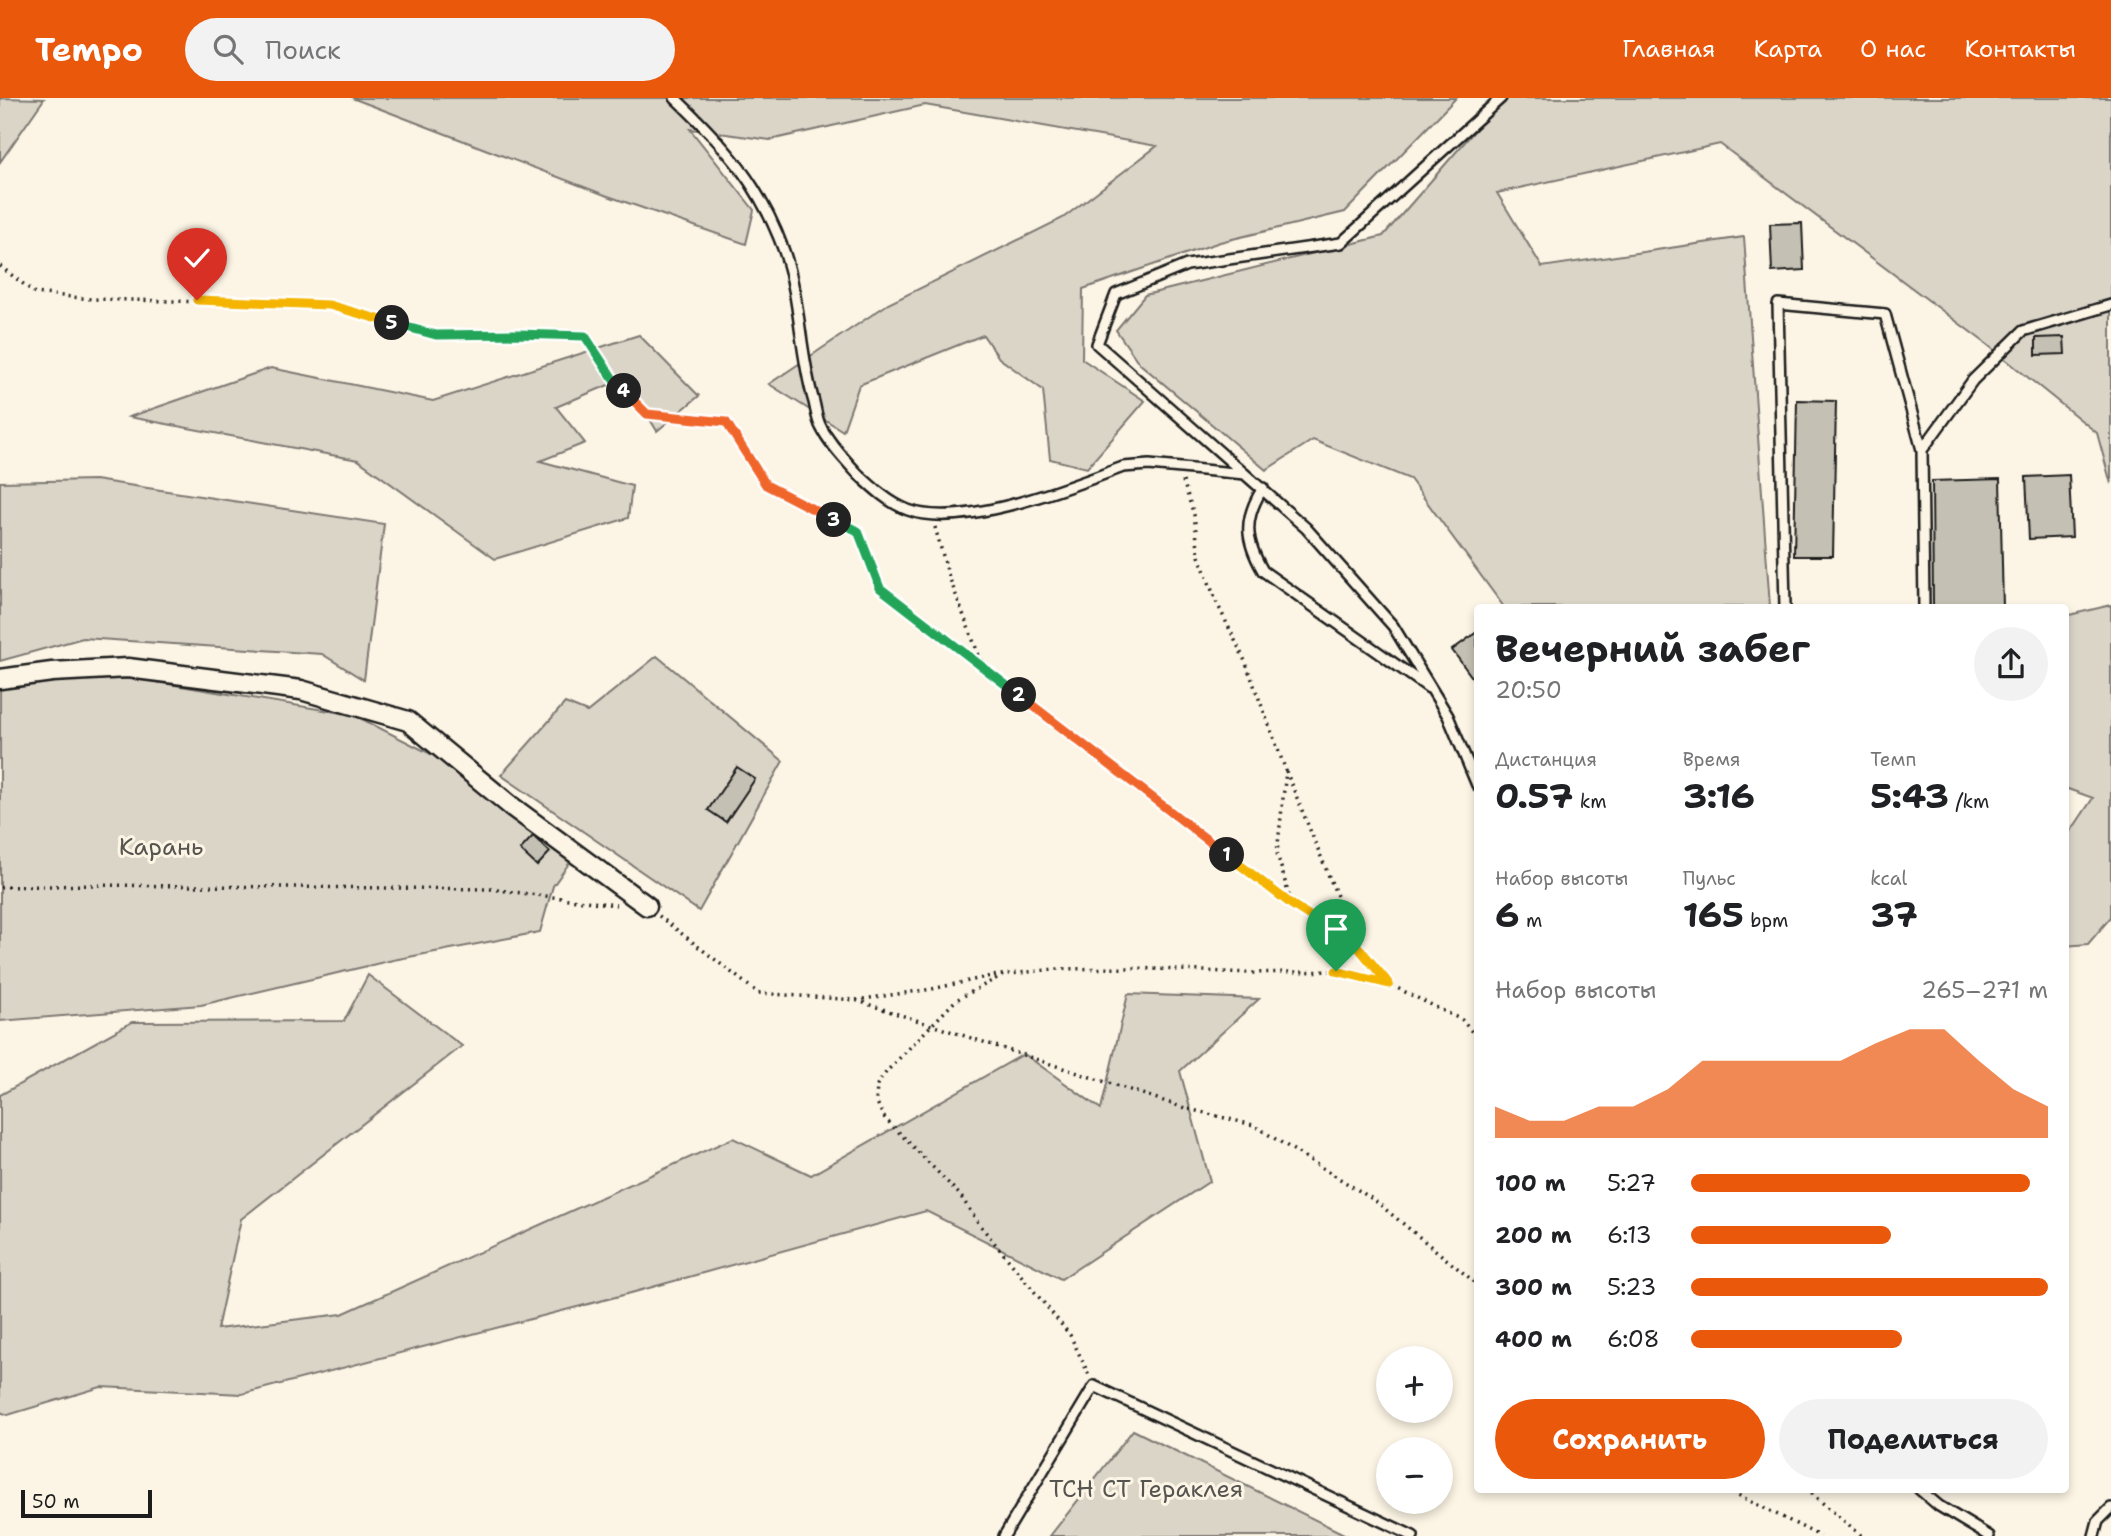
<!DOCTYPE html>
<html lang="ru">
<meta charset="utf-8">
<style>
:root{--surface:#fff;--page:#f2f2f2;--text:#202124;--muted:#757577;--accent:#ea580c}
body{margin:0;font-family:"Shantell Sans",sans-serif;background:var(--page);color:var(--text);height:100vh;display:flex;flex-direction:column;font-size:26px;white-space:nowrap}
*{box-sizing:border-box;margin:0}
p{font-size:23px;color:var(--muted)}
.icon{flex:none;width:38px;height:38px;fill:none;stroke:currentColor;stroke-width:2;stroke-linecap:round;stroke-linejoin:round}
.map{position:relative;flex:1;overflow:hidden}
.drawer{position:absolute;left:1474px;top:506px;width:595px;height:889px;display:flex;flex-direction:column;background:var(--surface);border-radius:7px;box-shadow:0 4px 10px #0003}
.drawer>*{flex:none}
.tools{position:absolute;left:1376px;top:1248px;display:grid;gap:14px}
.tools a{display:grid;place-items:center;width:77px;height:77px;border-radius:50%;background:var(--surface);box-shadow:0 4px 10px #0003;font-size:35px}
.scale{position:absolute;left:21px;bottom:18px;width:131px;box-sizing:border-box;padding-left:7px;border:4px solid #1c1c1c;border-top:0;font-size:19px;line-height:24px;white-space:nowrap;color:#1c1c1c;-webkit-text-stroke:5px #fcf5e5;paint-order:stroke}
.pin{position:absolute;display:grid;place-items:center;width:60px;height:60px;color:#fff;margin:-72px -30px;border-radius:50% 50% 50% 0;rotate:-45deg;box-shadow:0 0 7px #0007}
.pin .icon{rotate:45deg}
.km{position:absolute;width:35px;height:35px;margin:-18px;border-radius:50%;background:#222;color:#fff;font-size:19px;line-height:35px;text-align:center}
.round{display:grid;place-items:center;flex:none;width:74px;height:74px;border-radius:37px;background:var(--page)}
.head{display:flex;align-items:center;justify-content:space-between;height:119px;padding:0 21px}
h1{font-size:38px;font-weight:700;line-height:52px}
.figures{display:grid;grid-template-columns:repeat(3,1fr);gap:10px;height:119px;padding:7px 21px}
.figures div{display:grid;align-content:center}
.figures b{font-size:35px;font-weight:700}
.figures small{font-size:19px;font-weight:400}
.figures p{font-size:19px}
.chart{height:196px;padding:14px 21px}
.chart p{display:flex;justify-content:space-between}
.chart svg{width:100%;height:126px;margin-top:7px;fill:var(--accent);opacity:.7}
.action{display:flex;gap:14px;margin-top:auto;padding:14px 21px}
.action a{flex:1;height:80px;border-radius:42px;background:var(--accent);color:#fff;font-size:28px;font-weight:700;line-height:80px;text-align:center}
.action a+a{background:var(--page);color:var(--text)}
ul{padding:0 21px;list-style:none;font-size:23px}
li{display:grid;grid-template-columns:112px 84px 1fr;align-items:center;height:52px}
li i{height:18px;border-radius:9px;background:var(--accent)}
header{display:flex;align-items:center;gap:42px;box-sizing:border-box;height:98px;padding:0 35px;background:var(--accent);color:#fff}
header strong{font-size:33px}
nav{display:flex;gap:38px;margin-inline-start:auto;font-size:24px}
.search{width:490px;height:63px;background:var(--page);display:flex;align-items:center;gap:18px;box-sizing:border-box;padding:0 24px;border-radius:38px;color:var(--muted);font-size:26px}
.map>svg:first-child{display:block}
.green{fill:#dbd5c8;stroke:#7c7872;stroke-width:2}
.building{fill:#c4c0b3;stroke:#1c1c1c;stroke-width:2}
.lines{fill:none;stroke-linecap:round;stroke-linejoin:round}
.lane-casing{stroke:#1c1c1c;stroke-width:14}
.street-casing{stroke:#1c1c1c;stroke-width:23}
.path{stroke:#1c1c1c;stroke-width:3.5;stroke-dasharray:2 5;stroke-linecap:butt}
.lane{stroke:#fcf5e5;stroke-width:9}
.street{stroke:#fcf5e5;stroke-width:18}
.split-1-casing{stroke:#fff;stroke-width:14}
.split-2-casing{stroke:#fff;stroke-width:14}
.split-3-casing{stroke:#fff;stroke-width:14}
.split-4-casing{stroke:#fff;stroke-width:14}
.split-5-casing{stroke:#fff;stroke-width:14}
.split-6-casing{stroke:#fff;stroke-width:14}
.split-1{stroke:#f5b400;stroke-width:9}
.split-2{stroke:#f0652b;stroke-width:9}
.split-3{stroke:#22a559;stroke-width:9}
.split-4{stroke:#f0652b;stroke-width:9}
.split-5{stroke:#22a559;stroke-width:9}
.split-6{stroke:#f5b400;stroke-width:9}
.labels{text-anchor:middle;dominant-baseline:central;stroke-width:6;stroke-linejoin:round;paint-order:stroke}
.park-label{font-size:24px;fill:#555450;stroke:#fcf5e5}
</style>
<header>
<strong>Tempo</strong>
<div class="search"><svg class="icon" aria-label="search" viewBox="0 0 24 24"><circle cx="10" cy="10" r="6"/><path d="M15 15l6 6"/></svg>Поиск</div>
<nav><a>Главная</a><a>Карта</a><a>О нас</a><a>Контакты</a></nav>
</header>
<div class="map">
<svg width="2111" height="1438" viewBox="0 0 2111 1438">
<rect width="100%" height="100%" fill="#fcf5e5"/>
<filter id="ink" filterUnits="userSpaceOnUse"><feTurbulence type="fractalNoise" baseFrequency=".0143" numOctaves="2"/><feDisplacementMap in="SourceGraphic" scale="14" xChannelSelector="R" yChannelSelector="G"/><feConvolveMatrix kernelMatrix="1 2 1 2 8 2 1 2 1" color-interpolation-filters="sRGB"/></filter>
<g filter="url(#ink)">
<path class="green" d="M0 0 44 1 0 64Z
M352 0H1456L1345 114 1220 144 1083 191 1082 261 1145 303 1087 370 1050 361 1043 292 999 260 983 237 859 287 843 333 769 286 888 206 1063 120 1157 48 925 7 770 42 690 31 754 112 746 146 605 97Z
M1503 0H2111V386L2097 335 1984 244 1720 46 1497 95 1542 169 1744 139 1770 509H1504L1410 381 1313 342 1266 372 1139 265 1116 232 1145 197 1383 138Z
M639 237 699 298 657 333 625 280 556 309 585 345 540 363 632 388 628 420 495 461 358 362 129 319 271 270 433 303Z
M95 382 384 426 364 582 322 556 83 540 0 563V384Z
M2111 507V819L2088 846 2065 848V778L2068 777 2065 775V742L2093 700 2065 690V518Z
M657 558 783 663 699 813 501 677 565 605 587 614Z
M38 581H139L354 617 476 679 570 764 553 788 540 834 393 862 201 907 0 923V586Z
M368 877 462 948 241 1121 217 1231 342 1216 733 1040 811 1077 1024 956 1101 1011 1128 896 1259 901 1180 973 1210 1083 1061 1181 926 1113 631 1195 242 1296 101 1289 8 1317 0 1314V997L132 924 344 923Z
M1133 1332 1348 1438H1050Z"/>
<path class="building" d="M1802 125 1804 172 1772 174 1770 126Z
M2064 239 2065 256 2036 257V240Z
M1797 302 1836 303 1833 458H1794Z
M2069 377 2072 439 2029 441 2026 379Z
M2000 381 2003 509H1933L1932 383Z
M1477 534V586L1452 552Z
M737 669 755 681 726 724 708 712Z
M533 738 550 754 537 768 520 752Z"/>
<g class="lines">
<defs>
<path id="lane" d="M675 0C725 48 760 86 784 153 801 202 799 254 814 304 816 312 817 322 821 329 829 345 845 362 857 375 872 389 889 405 908 412 962 432 1070 389 1123 369L1149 367 1245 376
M1922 352 1973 282 2023 233 2111 207
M1263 390C1243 421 1245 442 1263 473L1429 590
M1785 509 1778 206 1885 216 1922 352 1924 509
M1477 687 1448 618 1393 528 1306 430 1097 246 1116 196 1187 167 1341 145 1501 0
M1919 1391 1939 1408 1989 1438
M1004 1438 1094 1288 1413 1438
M2094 1438 2098 1423 2111 1410"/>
<path id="street" d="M0 581 52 574 128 570 301 592 408 623 511 708 647 808"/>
</defs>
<use href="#lane" class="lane-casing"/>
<use href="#street" class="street-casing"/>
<path class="path" d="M0 168 35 195 91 201 329 207 436 237 517 236 585 238 615 284 647 315 726 324 766 387 858 433 880 490 1291 806 1358 849 1389 886 1462 922 1477 940
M1183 383 1194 417 1199 458 1216 503 1245 563 1286 673 1277 755 1291 805
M935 429 948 476 984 571
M1286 673 1357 847
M0 789 92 787 490 791 616 807
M659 818 758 895 855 902 1185 1010 1253 1027 1374 1102 1477 1186
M1003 877 956 902 887 973 877 987 876 1002 883 1018 960 1097 979 1126 1070 1237 1090 1279
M856 902 932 891 991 878 1055 871 1134 870 1249 875 1336 873 1387 885
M1726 1391 1820 1438
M1806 1391 1862 1438"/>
<use href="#lane" class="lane"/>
<use href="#street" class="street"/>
</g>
</g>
<g class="lines" filter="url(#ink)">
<defs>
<path id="split-1" d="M1227 757 1291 806 1358 849 1389 886 1336 873"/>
<path id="split-2" d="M1019 597 1227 757"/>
<path id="split-3" d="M834 422 858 433 880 490 1019 597"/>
<path id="split-4" d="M624 293 647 316 726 324 766 387 834 422"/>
<path id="split-5" d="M392 225 436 237 517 236 585 238 615 284 624 293"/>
<path id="split-6" d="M197 202 329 207 392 225"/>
</defs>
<use href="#split-1" class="split-1-casing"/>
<use href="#split-2" class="split-2-casing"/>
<use href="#split-3" class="split-3-casing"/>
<use href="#split-4" class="split-4-casing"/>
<use href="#split-5" class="split-5-casing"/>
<use href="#split-6" class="split-6-casing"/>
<use href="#split-1" class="split-1"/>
<use href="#split-2" class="split-2"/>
<use href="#split-3" class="split-3"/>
<use href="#split-4" class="split-4"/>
<use href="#split-5" class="split-5"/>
<use href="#split-6" class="split-6"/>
</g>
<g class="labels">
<g class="park-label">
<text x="161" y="749">Карань</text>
<text x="1146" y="1391">ТСН СТ Гераклея</text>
</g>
</g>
</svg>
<div class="tools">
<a>+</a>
<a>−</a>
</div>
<div class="scale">50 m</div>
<div class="pin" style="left:1336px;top:873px;background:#1e9e55"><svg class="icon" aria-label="arrive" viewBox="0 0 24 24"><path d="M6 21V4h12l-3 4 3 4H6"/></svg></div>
<div class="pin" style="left:197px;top:202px;background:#d93025"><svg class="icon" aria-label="check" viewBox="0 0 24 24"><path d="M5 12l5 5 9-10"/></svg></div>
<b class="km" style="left:1227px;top:757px">1</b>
<b class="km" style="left:1019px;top:597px">2</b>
<b class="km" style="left:834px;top:422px">3</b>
<b class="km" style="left:624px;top:293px">4</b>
<b class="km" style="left:392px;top:225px">5</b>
<section class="drawer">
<div class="head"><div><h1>Вечерний забег</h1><p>20:50</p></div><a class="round"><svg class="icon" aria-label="share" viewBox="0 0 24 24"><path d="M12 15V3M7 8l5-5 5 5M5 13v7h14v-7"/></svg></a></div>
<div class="figures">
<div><p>Дистанция</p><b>0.57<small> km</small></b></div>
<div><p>Время</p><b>3:16</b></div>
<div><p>Темп</p><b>5:43<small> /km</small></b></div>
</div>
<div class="figures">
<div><p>Набор высоты</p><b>6<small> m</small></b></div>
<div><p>Пульс</p><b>165<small> bpm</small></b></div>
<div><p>kcal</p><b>37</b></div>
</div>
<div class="chart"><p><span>Набор высоты</span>265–271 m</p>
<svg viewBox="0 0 160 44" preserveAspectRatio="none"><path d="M0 44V33L10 38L20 38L30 33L40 33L50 27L60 17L70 17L80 17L90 17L100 17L110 11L120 6L130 6L140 17L150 27L160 33V44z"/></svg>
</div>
<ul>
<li><b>100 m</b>5:27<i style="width:95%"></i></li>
<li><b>200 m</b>6:13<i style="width:56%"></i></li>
<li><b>300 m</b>5:23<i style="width:100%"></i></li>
<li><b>400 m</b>6:08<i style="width:59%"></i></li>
</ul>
<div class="action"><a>Сохранить</a><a>Поделиться</a></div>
</section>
</div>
